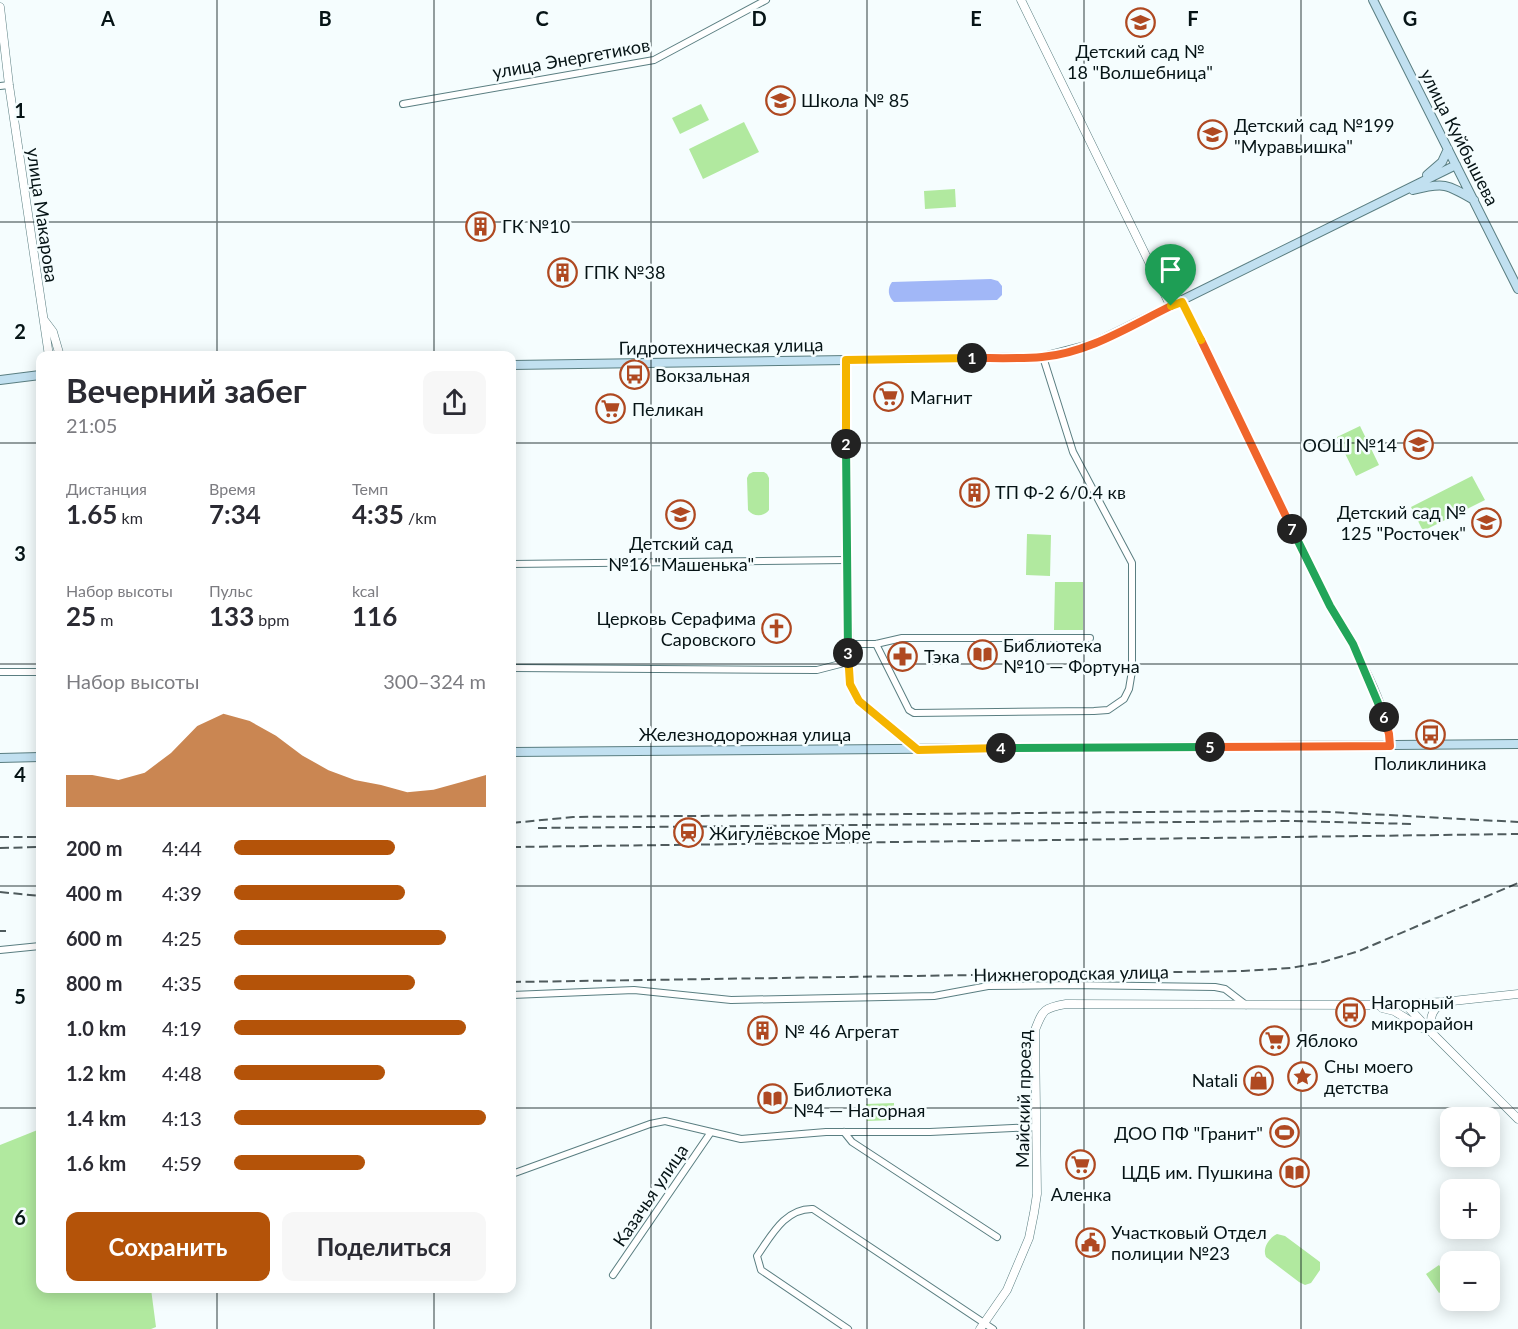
<!DOCTYPE html>
<html lang="ru">
<meta charset="utf-8">
<style>
:root{--surface:#fff;--page:#f7f7f7;--text:#2b2b33;--muted:#7c7c81;--accent:#b45309}
body{margin:0;font-family:Lato,sans-serif;background:var(--page);color:var(--text);height:100vh;display:flex;flex-direction:column;font-size:22px;white-space:nowrap}
*{box-sizing:border-box;margin:0}
p{font-size:20px;color:var(--muted)}
.icon{flex:none;width:33px;height:33px;fill:none;stroke:currentColor;stroke-width:2;stroke-linecap:round;stroke-linejoin:round}
.map{position:relative;flex:1;overflow:hidden}
.sheet{position:absolute;left:36px;top:351px;width:480px;height:942px;display:flex;flex-direction:column;background:var(--surface);border-radius:12px;box-shadow:0 3px 15px #0003}
.sheet>*{flex:none}
.controls{position:absolute;left:1440px;top:1107px;display:grid;gap:12px}
.controls a{display:grid;place-items:center;width:60px;height:60px;border-radius:12px;background:var(--surface);box-shadow:0 3px 15px #0003;font-size:30px}
.pin{position:absolute;display:grid;place-items:center;width:51px;height:51px;color:#fff;margin:-62px -26px;border-radius:50% 50% 50% 0;rotate:-45deg;box-shadow:0 0 6px #0007}
.pin .icon{rotate:45deg}
.km{position:absolute;width:30px;height:30px;margin:-15px;border-radius:50%;background:#222;color:#fff;font-size:16px;line-height:30px;text-align:center}
.round{display:grid;place-items:center;flex:none;width:63px;height:63px;border-radius:12px;background:var(--page)}
.headline{display:flex;align-items:center;justify-content:space-between;height:102px;padding:0 30px}
h1{font-size:33px;font-weight:700;line-height:45px}
.metrics{display:grid;grid-template-columns:repeat(3,1fr);gap:9px;height:102px;padding:6px 30px}
.metrics div{display:grid;align-content:center}
.metrics b{font-size:26px;font-weight:700}
.metrics small{font-size:16px;font-weight:400}
.metrics p{font-size:16px}
.chart{height:168px;padding:12px 30px}
.chart p{display:flex;justify-content:space-between}
.chart svg{width:100%;height:108px;margin-top:6px;fill:var(--accent);opacity:.7}
.cta{display:flex;gap:12px;margin-top:auto;padding:12px 30px}
.cta a{flex:1;height:69px;border-radius:12px;background:var(--accent);color:#fff;font-size:24px;font-weight:700;line-height:69px;text-align:center}
.cta a+a{background:var(--page);color:var(--text)}
ul{padding:0 30px;list-style:none;font-size:20px}
li{display:grid;grid-template-columns:96px 72px 1fr;align-items:center;height:45px}
li i{height:15px;border-radius:8px;background:var(--accent)}
.map>svg:first-child{display:block}
.green{fill:#b1e99f}
.water{fill:#a1b7f7}
.lines{fill:none;stroke-linecap:round;stroke-linejoin:round}
.minor-casing{stroke:#5a7e81;stroke-width:8}
.tertiary-casing{stroke:#5a7e81;stroke-width:9}
.secondary-casing{stroke:#5a7e81;stroke-width:10}
.minor{stroke:#fff;stroke-width:6}
.tertiary{stroke:#fff;stroke-width:8}
.secondary{stroke:#c1e0f0;stroke-width:8}
.rail{stroke:#4f5b5d;stroke-width:2;stroke-dasharray:9 4.5;stroke-linecap:butt}
.split-1-casing{stroke:#fff;stroke-width:12}
.split-2-casing{stroke:#fff;stroke-width:12}
.split-3-casing{stroke:#fff;stroke-width:12}
.split-4-casing{stroke:#fff;stroke-width:12}
.split-5-casing{stroke:#fff;stroke-width:12}
.split-6-casing{stroke:#fff;stroke-width:12}
.split-7-casing{stroke:#fff;stroke-width:12}
.split-8-casing{stroke:#fff;stroke-width:12}
.split-9-casing{stroke:#fff;stroke-width:12}
.split-1{stroke:#f0652b;stroke-width:8}
.split-2{stroke:#f5b400;stroke-width:8}
.split-3{stroke:#22a559;stroke-width:8}
.split-4{stroke:#f5b400;stroke-width:8}
.split-5{stroke:#22a559;stroke-width:8}
.split-6{stroke:#f0652b;stroke-width:8}
.split-7{stroke:#22a559;stroke-width:8}
.split-8{stroke:#f0652b;stroke-width:8}
.split-9{stroke:#f5b400;stroke-width:8}
.grid{fill:none;stroke:#061416;stroke-width:1.5;stroke-opacity:0.55}
.labels{text-anchor:middle;dominant-baseline:central;stroke-width:5;stroke-linejoin:round;paint-order:stroke}
.poi-label{font-size:18px;fill:#061416;stroke:#f5fdfe;text-anchor:start}
.street-label{font-size:18px;fill:#061416;stroke:#f5fdfe}
.grid-label{font-size:20px;text-anchor:middle;font-weight:bold;fill:#061416;stroke:#f5fdfe;stroke-width:5;stroke-linejoin:round;paint-order:stroke}
</style>
<div class="map">
<svg width="1518" height="1329" viewBox="0 0 1518 1329">
<rect width="100%" height="100%" fill="#f5fdfe"/>
<path class="green" d="M701 104 709 120 680 134 672 118Z
M744 122 759 152 703 179 689 149Z
M955 189 956 207 925 209 924 191Z
M1360 426 1379 465 1356 476 1337 437Z
M753 472H764L767 474 769 478V510C764 517 753 517 748 510L747 478 749 474Z
M1472 476 1485 500 1423 531 1411 507Z
M1027 534 1051 535 1050 576 1026 575Z
M1055 582H1083V630H1054Z
M894 1103V1120L867 1121 866 1104Z
M40 1129V1288L151 1289 156 1327 151 1329H0V1145Z
M1277 1234 1285 1236 1320 1262V1270L1311 1283 1305 1285 1299 1282 1266 1257C1262 1248 1269 1238 1277 1234Z
M1439 1265 1450 1282V1286L1439 1293 1426 1274Z"/>
<path class="water" d="M991 279 998 281 1002 286V295L997 300 894 302C888 297 887 288 892 282Z"/>
<g class="lines">
<defs>
<path id="minor" d="M0 86 9 85
M403 104 654 60 766 0
M1182 302 1330 606C1352 643 1388 702 1390 746
M512 564 847 560
M848 644H876L902 638H1090
M876 644 909 710 914 713 1094 711 1108 710 1124 699 1129 689 1132 671V563L1073 452 1043 357
M512 668 817 670 848 662
M0 672H40
M0 950 40 946
M512 995 634 990 731 1000 934 996 988 986 1070 985 1215 987 1225 989 1246 1005
M844 1132 852 1142 997 1237
M512 1174 650 1124 665 1121 741 1139 826 1132H930L1036 1127
M613 1275 711 1132
M848 1329 761 1270 757 1256C771 1236 785 1208 813 1209L993 1329"/>
<path id="tertiary" d="M1021 0 1171 307
M0 7 9 85 49 356
M44 320 53 332 60 356
M846 360 847 560 850 684 859 701 918 750
M1406 1005 1434 1035 1518 1119
M1382 1008 1394 1011 1422 1028
M1433 1034C1430 1020 1429 1012 1442 1003
M980 1329 1007 1290 1029 1238 1034 1213 1037 1194 1035 1030C1043 1010 1043 1008 1066 1004L1374 1005 1443 1002 1518 994"/>
<path id="secondary" d="M1373 0 1518 289
M1427 175 1442 162 1448 149
M1413 190C1444 182 1447 184 1474 200
M512 365 1043 357 1093 344 1456 165
M0 380 40 375
M512 752 1518 744
M0 758 40 757"/>
</defs>
<use href="#minor" class="minor-casing"/>
<use href="#tertiary" class="tertiary-casing"/>
<use href="#secondary" class="secondary-casing"/>
<use href="#minor" class="minor"/>
<use href="#tertiary" class="tertiary"/>
<use href="#secondary" class="secondary"/>
<path class="rail" d="M512 823 573 817 1257 811 1331 812 1518 822
M538 828 1289 821 1414 824
M0 837H40
M512 847 1518 834
M0 848 40 847
M0 892 40 896
M0 931H6
M512 982 1243 971 1291 968 1323 962 1359 951 1518 883"/>
</g>
<g class="lines">
<defs>
<path id="split-1" d="M972 358C995 358 1019 359 1042 357 1088 353 1130 326 1171 306"/>
<path id="split-2" d="M846 444V360L972 358"/>
<path id="split-3" d="M846 444 848 653"/>
<path id="split-4" d="M848 653 850 684 859 701 918 750 1001 748"/>
<path id="split-5" d="M1001 748 1210 747"/>
<path id="split-6" d="M1210 747 1390 746 1389 734 1384 717"/>
<path id="split-7" d="M1292 529 1330 606 1353 644 1384 717"/>
<path id="split-8" d="M1201 340 1292 529"/>
<path id="split-9" d="M1171 306 1182 302 1201 340"/>
</defs>
<use href="#split-1" class="split-1-casing"/>
<use href="#split-2" class="split-2-casing"/>
<use href="#split-3" class="split-3-casing"/>
<use href="#split-4" class="split-4-casing"/>
<use href="#split-5" class="split-5-casing"/>
<use href="#split-6" class="split-6-casing"/>
<use href="#split-7" class="split-7-casing"/>
<use href="#split-8" class="split-8-casing"/>
<use href="#split-9" class="split-9-casing"/>
<use href="#split-1" class="split-1"/>
<use href="#split-2" class="split-2"/>
<use href="#split-3" class="split-3"/>
<use href="#split-4" class="split-4"/>
<use href="#split-5" class="split-5"/>
<use href="#split-6" class="split-6"/>
<use href="#split-7" class="split-7"/>
<use href="#split-8" class="split-8"/>
<use href="#split-9" class="split-9"/>
</g>
<path class="grid" d="M217 0V356M434 0V356M651 0V1329M867 0V1329M1084 0V1329M1301 0V1329M0 222H1518M0 443H40M512 443H1518M0 664H40M512 664H1518M0 886H40M512 886H1518M0 1108H40M512 1108H1518M217 1288V1329M434 1288V1329"/>
<defs>
<symbol id="school-ring" viewBox="-11 -11 22 22"><circle r="9.5" fill="#f5fdfe" stroke="#af4921" stroke-width="1.5"/><path d="M0-5L7-2L0 1L-7-2ZM-4 1L0 2.5L4 1V4Q0 6-4 4Z" fill="#af4921"/></symbol>
<symbol id="building-ring" viewBox="-11 -11 22 22"><circle r="9.5" fill="#f5fdfe" stroke="#af4921" stroke-width="1.5"/><path d="M-4-6H4V6H1V3H-1V6H-4ZM-2.5-4.3h1.7v1.8h-1.7ZM.8-4.3h1.7v1.8H.8ZM-2.5-1h1.7V.8h-1.7ZM.8-1h1.7V.8H.8Z" fill="#af4921"/></symbol>
<symbol id="bus-ring" viewBox="-11 -11 22 22"><circle r="9.5" fill="#f5fdfe" stroke="#af4921" stroke-width="1.5"/><path d="M-5-6H5V4H4V6H2V4H-2V6H-4V4H-5ZM-3.5-4V0h7V-4ZM-3.5 1.2v1.5H-2V1.2ZM2 1.2v1.5H3.5V1.2Z" fill="#af4921"/></symbol>
<symbol id="supermarket-ring" viewBox="-11 -11 22 22"><circle r="9.5" fill="#f5fdfe" stroke="#af4921" stroke-width="1.5"/><path d="M-6-5.5h2.5l.6 2H6L4.5 2H-2.5L-4.4-4H-6ZM-1.5 3.2a1.3 1.3 0 1 0 .1 0ZM3 3.2a1.3 1.3 0 1 0 .1 0Z" fill="#af4921"/></symbol>
<symbol id="church-ring" viewBox="-11 -11 22 22"><circle r="9.5" fill="#f5fdfe" stroke="#af4921" stroke-width="1.5"/><path d="M-1.2-6h2.4v3.5h3.3v2.4h-3.3V6h-2.4V-.1h-3.3v-2.4h3.3Z" fill="#af4921"/></symbol>
<symbol id="library-ring" viewBox="-11 -11 22 22"><circle r="9.5" fill="#f5fdfe" stroke="#af4921" stroke-width="1.5"/><path d="M-6-4Q-3-5.5-.7-3.5V5Q-3 3-6 4ZM6-4Q3-5.5 .7-3.5V5Q3 3 6 4Z" fill="#af4921"/></symbol>
<symbol id="pharmacy-ring" viewBox="-11 -11 22 22"><circle r="9.5" fill="#f5fdfe" stroke="#af4921" stroke-width="1.5"/><path d="M-2-6h4v4h4v4h-4v4h-4v-4h-4v-4h4Z" fill="#af4921"/></symbol>
<symbol id="station-ring" viewBox="-11 -11 22 22"><circle r="9.5" fill="#f5fdfe" stroke="#af4921" stroke-width="1.5"/><path d="M-3-6H3Q5-6 5-4V2Q5 4 3 4L4.5 6H3L1.5 4h-3L-3 6H-4.5L-3 4Q-5 4-5 2V-4Q-5-6-3-6ZM-3.5-4v3h7v-3ZM-3.5 1v1.5H-2V1ZM2 1v1.5H3.5V1Z" fill="#af4921"/></symbol>
<symbol id="sight-ring" viewBox="-11 -11 22 22"><circle r="9.5" fill="#f5fdfe" stroke="#af4921" stroke-width="1.5"/><path d="M0-6L1.8-2.2L6-1.7L2.9 1.2L3.7 5.4L0 3.3L-3.7 5.4L-2.9 1.2L-6-1.7L-1.8-2.2Z" fill="#af4921"/></symbol>
<symbol id="shop-ring" viewBox="-11 -11 22 22"><circle r="9.5" fill="#f5fdfe" stroke="#af4921" stroke-width="1.5"/><path d="M-5-2.5h2.3a2.7 3.5 0 0 1 5.4 0H5L5.5 6h-11ZM-1.5-2.5h3a1.5 2.3 0 0 0-3 0Z" fill="#af4921"/></symbol>
<symbol id="stadium-ring" viewBox="-11 -11 22 22"><circle r="9.5" fill="#f5fdfe" stroke="#af4921" stroke-width="1.5"/><path d="M0-5a6.5 5 0 1 0 0 10a6.5 5 0 1 0 0-10ZM-3.5-1.8h7v3.6h-7Z" fill="#af4921"/></symbol>
<symbol id="civic-ring" viewBox="-11 -11 22 22"><circle r="9.5" fill="#f5fdfe" stroke="#af4921" stroke-width="1.5"/><path d="M-.6-6.5H3V-4.5H.6V-3L4-1V1h2V6H-6V1h2V-1L-.6-3ZM-1.2 2.5V6h2.4V2.5Z" fill="#af4921"/></symbol>
</defs>
<g fill-rule="evenodd">
<use href="#school-ring" x="1124" y="6" width="33" height="33"/>
<use href="#school-ring" x="764" y="84" width="33" height="33"/>
<use href="#school-ring" x="1196" y="118" width="33" height="33"/>
<use href="#building-ring" x="464" y="210" width="33" height="33"/>
<use href="#building-ring" x="546" y="256" width="33" height="33"/>
<use href="#bus-ring" x="618" y="358" width="33" height="33"/>
<use href="#supermarket-ring" x="872" y="380" width="33" height="33"/>
<use href="#supermarket-ring" x="594" y="392" width="33" height="33"/>
<use href="#school-ring" x="1402" y="428" width="33" height="33"/>
<use href="#building-ring" x="958" y="476" width="33" height="33"/>
<use href="#school-ring" x="664" y="498" width="33" height="33"/>
<use href="#school-ring" x="1470" y="506" width="33" height="33"/>
<use href="#church-ring" x="760" y="612" width="33" height="33"/>
<use href="#library-ring" x="966" y="638" width="33" height="33"/>
<use href="#pharmacy-ring" x="886" y="640" width="33" height="33"/>
<use href="#bus-ring" x="1414" y="718" width="33" height="33"/>
<use href="#station-ring" x="672" y="816" width="33" height="33"/>
<use href="#bus-ring" x="1334" y="996" width="33" height="33"/>
<use href="#building-ring" x="746" y="1014" width="33" height="33"/>
<use href="#supermarket-ring" x="1258" y="1024" width="33" height="33"/>
<use href="#sight-ring" x="1286" y="1060" width="33" height="33"/>
<use href="#shop-ring" x="1242" y="1064" width="33" height="33"/>
<use href="#library-ring" x="756" y="1082" width="33" height="33"/>
<use href="#stadium-ring" x="1268" y="1116" width="33" height="33"/>
<use href="#supermarket-ring" x="1064" y="1148" width="33" height="33"/>
<use href="#library-ring" x="1278" y="1156" width="33" height="33"/>
<use href="#civic-ring" x="1074" y="1226" width="33" height="33"/>
</g>
<g class="labels">
<g class="poi-label">
<text x="1140" y="51" text-anchor="middle">Детский сад №<tspan x="1140" dy="21">18 "Волшебница"</tspan></text>
<text x="801" y="100">Школа № 85</text>
<text x="1234" y="125">Детский сад №199<tspan x="1234" dy="21">"Муравьишка"</tspan></text>
<text x="502" y="226">ГК №10</text>
<text x="584" y="272">ГПК №38</text>
<text x="655" y="375">Вокзальная</text>
<text x="910" y="397">Магнит</text>
<text x="632" y="409">Пеликан</text>
<text x="1397" y="445" text-anchor="end">ООШ №14</text>
<text x="995" y="492">ТП Ф-2 6/0.4 кв</text>
<text x="1466" y="512" text-anchor="end">Детский сад №<tspan x="1466" dy="21">125 "Росточек"</tspan></text>
<text x="681" y="543" text-anchor="middle">Детский сад<tspan x="681" dy="21">№16 "Машенька"</tspan></text>
<text x="756" y="618" text-anchor="end">Церковь Серафима<tspan x="756" dy="21">Саровского</tspan></text>
<text x="1003" y="645">Библиотека<tspan x="1003" dy="21">№10 — Фортуна</tspan></text>
<text x="924" y="656">Тэка</text>
<text x="1430" y="763" text-anchor="middle">Поликлиника</text>
<text x="709" y="833">Жигулёвское Море</text>
<text x="1371" y="1002">Нагорный<tspan x="1371" dy="21">микрорайон</tspan></text>
<text x="784" y="1031">№ 46 Агрегат</text>
<text x="1296" y="1040">Яблоко</text>
<text x="1324" y="1066">Сны моего<tspan x="1324" dy="21">детства</tspan></text>
<text x="1238" y="1080" text-anchor="end">Natali</text>
<text x="793" y="1089">Библиотека<tspan x="793" dy="21">№4 — Нагорная</tspan></text>
<text x="1263" y="1133" text-anchor="end">ДОО ПФ "Гранит"</text>
<text x="1273" y="1172" text-anchor="end">ЦДБ им. Пушкина</text>
<text x="1081" y="1194" text-anchor="middle">Аленка</text>
<text x="1111" y="1232">Участковый Отдел<tspan x="1111" dy="21">полиции №23</tspan></text>
</g>
<g class="street-label">
<text transform="translate(571 58) rotate(-10)">улица Энергетиков</text>
<text transform="translate(1460 137) rotate(63)">улица Куйбышева</text>
<text transform="translate(43 215) rotate(82)">улица Макарова</text>
<text transform="translate(721 346) rotate(-1)">Гидротехническая улица</text>
<text x="745" y="734">Железнодорожная улица</text>
<text transform="translate(1071 973) rotate(-1)">Нижнегородская улица</text>
<text transform="translate(1023 1099) rotate(-89)">Майский проезд</text>
<text transform="translate(650 1195) rotate(-56)">Казачья улица</text>
</g>
</g>
<g class="grid-label">
<text x="108" y="26">A</text>
<text x="325" y="26">B</text>
<text x="542" y="26">C</text>
<text x="759" y="26">D</text>
<text x="976" y="26">E</text>
<text x="1193" y="26">F</text>
<text x="1410" y="26">G</text>
<text x="20" y="118">1</text>
<text x="20" y="339">2</text>
<text x="20" y="561">3</text>
<text x="20" y="782">4</text>
<text x="20" y="1004">5</text>
<text x="20" y="1225">6</text>
</g>
</svg>
<div class="controls">
<a><svg class="icon" aria-label="locate" viewBox="0 0 24 24"><circle cx="12" cy="12" r="6"/><path d="M12 2v4M12 18v4M2 12h4M18 12h4"/></svg></a>
<a>+</a>
<a>−</a>
</div>
<div class="pin" style="left:1171px;top:306px;background:#1e9e55"><svg class="icon" aria-label="arrive" viewBox="0 0 24 24"><path d="M6 21V4h12l-3 4 3 4H6"/></svg></div>
<b class="km" style="left:972px;top:358px">1</b>
<b class="km" style="left:846px;top:444px">2</b>
<b class="km" style="left:848px;top:653px">3</b>
<b class="km" style="left:1001px;top:748px">4</b>
<b class="km" style="left:1210px;top:747px">5</b>
<b class="km" style="left:1384px;top:717px">6</b>
<b class="km" style="left:1292px;top:529px">7</b>
<section class="sheet">
<div class="headline"><div><h1>Вечерний забег</h1><p>21:05</p></div><a class="round"><svg class="icon" aria-label="share" viewBox="0 0 24 24"><path d="M12 15V3M7 8l5-5 5 5M5 13v7h14v-7"/></svg></a></div>
<div class="metrics">
<div><p>Дистанция</p><b>1.65<small> km</small></b></div>
<div><p>Время</p><b>7:34</b></div>
<div><p>Темп</p><b>4:35<small> /km</small></b></div>
</div>
<div class="metrics">
<div><p>Набор высоты</p><b>25<small> m</small></b></div>
<div><p>Пульс</p><b>133<small> bpm</small></b></div>
<div><p>kcal</p><b>116</b></div>
</div>
<div class="chart"><p><span>Набор высоты</span>300–324 m</p>
<svg viewBox="0 0 160 44" preserveAspectRatio="none"><path d="M0 44V31L10 31L20 33L30 30L40 22L50 11L60 6L70 9L80 15L90 23L100 29L110 33L120 35L130 38L140 37L150 34L160 31V44z"/></svg>
</div>
<ul>
<li><b>200 m</b>4:44<i style="width:64%"></i></li>
<li><b>400 m</b>4:39<i style="width:68%"></i></li>
<li><b>600 m</b>4:25<i style="width:84%"></i></li>
<li><b>800 m</b>4:35<i style="width:72%"></i></li>
<li><b>1.0 km</b>4:19<i style="width:92%"></i></li>
<li><b>1.2 km</b>4:48<i style="width:60%"></i></li>
<li><b>1.4 km</b>4:13<i style="width:100%"></i></li>
<li><b>1.6 km</b>4:59<i style="width:52%"></i></li>
</ul>
<div class="cta"><a>Сохранить</a><a>Поделиться</a></div>
</section>
</div>
